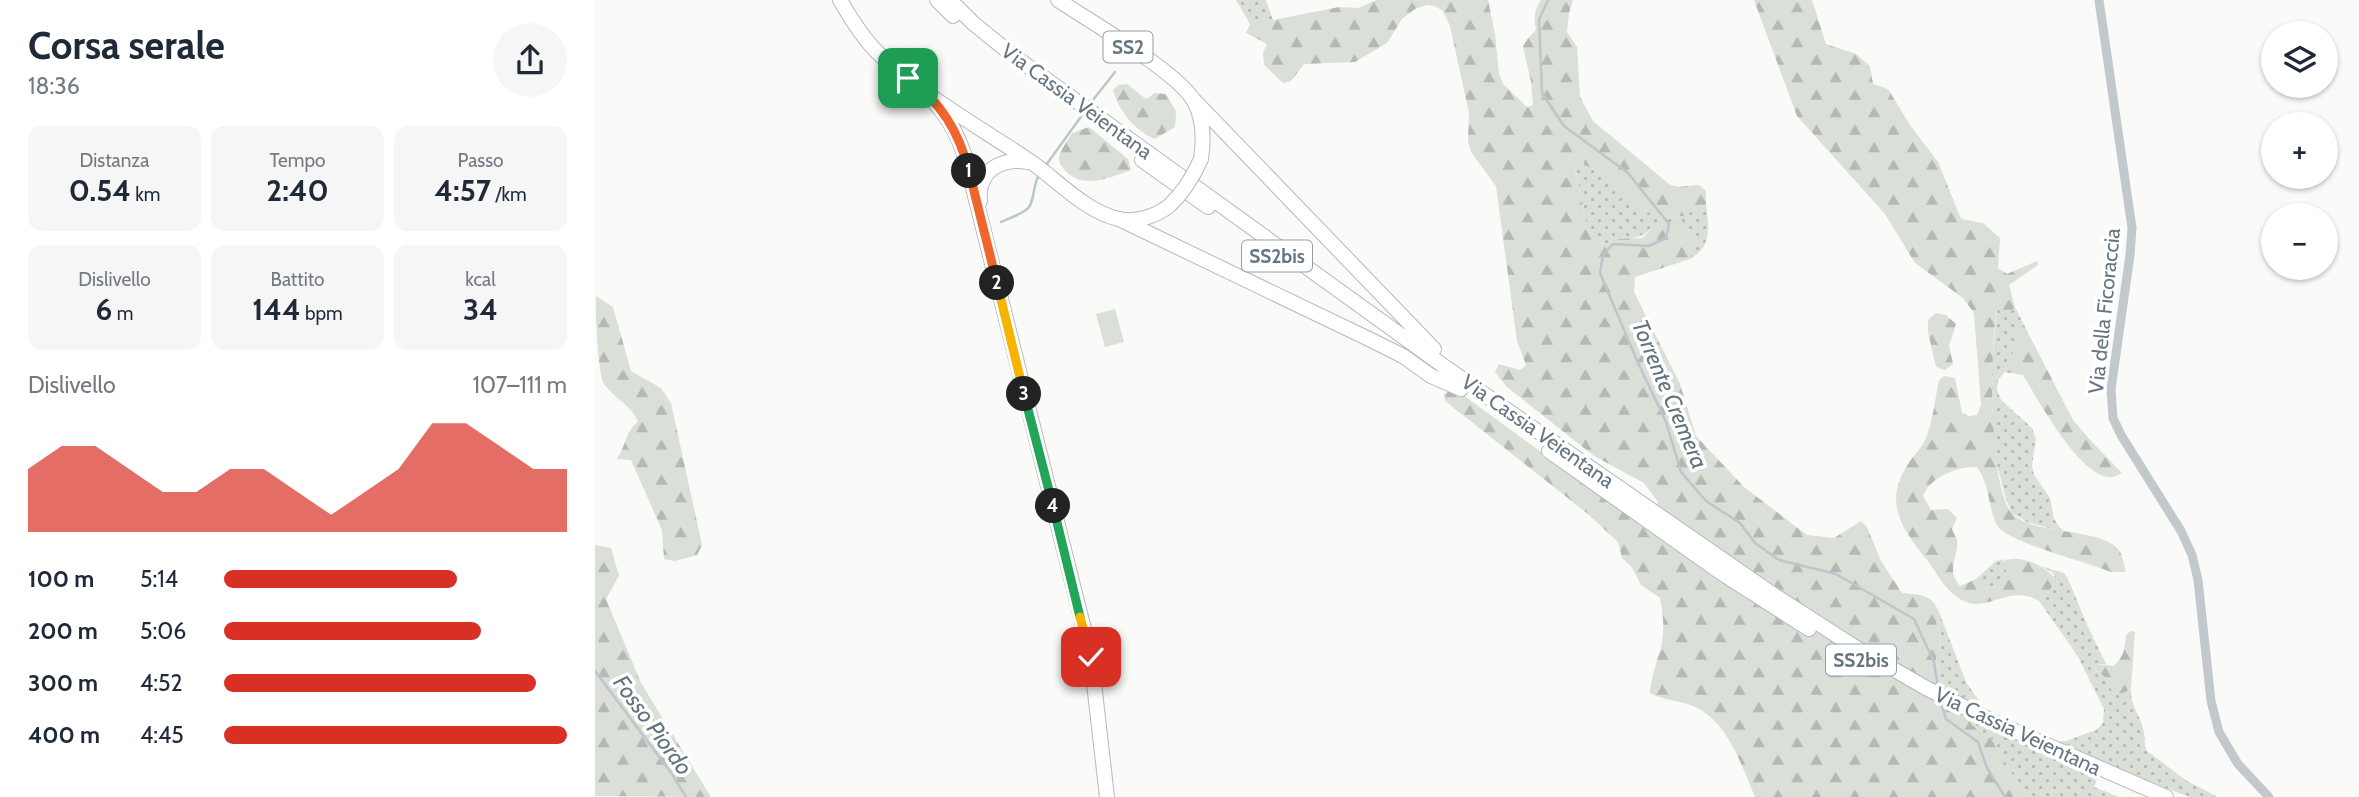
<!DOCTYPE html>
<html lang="it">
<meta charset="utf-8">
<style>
:root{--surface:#fff;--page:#f6f6f7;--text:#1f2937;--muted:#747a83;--accent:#d93025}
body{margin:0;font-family:Cabin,sans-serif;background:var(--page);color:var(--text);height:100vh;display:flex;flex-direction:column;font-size:26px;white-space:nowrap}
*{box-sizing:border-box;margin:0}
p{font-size:23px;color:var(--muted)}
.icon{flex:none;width:38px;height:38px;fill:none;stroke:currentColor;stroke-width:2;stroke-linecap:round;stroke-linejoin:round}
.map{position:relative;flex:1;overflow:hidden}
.panel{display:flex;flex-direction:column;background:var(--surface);width:595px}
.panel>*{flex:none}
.buttons{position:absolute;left:1666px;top:21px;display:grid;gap:14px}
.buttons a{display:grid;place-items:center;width:77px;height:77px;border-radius:50%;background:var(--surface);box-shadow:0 2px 5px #0004;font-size:35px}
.pin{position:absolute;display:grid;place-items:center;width:60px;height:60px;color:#fff;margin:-30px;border-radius:14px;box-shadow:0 4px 10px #0006}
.km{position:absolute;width:35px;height:35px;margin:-18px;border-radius:50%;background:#222;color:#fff;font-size:19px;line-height:35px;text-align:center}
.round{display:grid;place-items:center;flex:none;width:74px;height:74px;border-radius:37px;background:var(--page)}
.head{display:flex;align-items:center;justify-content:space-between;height:119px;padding:0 28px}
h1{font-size:38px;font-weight:700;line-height:52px}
.stats{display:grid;grid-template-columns:repeat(3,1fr);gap:10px;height:119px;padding:7px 28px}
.stats div{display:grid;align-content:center;border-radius:14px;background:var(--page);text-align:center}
.stats b{font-size:30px;font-weight:700}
.stats small{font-size:19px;font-weight:400}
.stats p{font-size:19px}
.chart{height:196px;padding:14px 28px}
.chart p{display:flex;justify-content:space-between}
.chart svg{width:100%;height:126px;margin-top:7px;fill:var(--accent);opacity:.7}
ul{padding:0 28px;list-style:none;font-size:23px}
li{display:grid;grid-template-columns:112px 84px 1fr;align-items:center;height:52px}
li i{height:18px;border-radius:9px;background:var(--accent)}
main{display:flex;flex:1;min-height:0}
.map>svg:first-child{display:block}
.grass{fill:url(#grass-dots)}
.forest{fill:url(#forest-firs)}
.pitch{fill:#dadfd7}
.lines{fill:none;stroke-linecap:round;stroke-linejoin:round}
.stream{stroke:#bbc7cb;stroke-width:2.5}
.primary-casing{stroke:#b5babe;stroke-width:16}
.trunk-casing{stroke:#b4b9bd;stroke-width:16}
.minor{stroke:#c3c8cc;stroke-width:9}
.primary{stroke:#fff;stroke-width:14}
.trunk{stroke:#fff;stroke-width:14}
.primary-bridge-casing{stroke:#b5babe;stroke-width:16;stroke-linecap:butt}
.primary-bridge{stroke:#fff;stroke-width:14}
.split-1-casing{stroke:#fff;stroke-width:14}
.split-2-casing{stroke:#fff;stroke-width:14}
.split-3-casing{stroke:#fff;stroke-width:14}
.split-4-casing{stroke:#fff;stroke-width:14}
.split-5-casing{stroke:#fff;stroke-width:14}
.split-6-casing{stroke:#fff;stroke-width:14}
.split-1{stroke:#f0652b;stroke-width:9}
.split-2{stroke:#f0652b;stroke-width:9}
.split-3{stroke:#f5b400;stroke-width:9}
.split-4{stroke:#22a559;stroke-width:9}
.split-5{stroke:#22a559;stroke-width:9}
.split-6{stroke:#f5b400;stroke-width:9}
.labels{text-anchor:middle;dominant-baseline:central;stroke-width:7;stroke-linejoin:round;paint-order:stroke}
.shield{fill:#fff;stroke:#939fa8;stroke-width:2}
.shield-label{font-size:19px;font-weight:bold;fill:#657683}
.street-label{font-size:21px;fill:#657683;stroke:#fff}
.water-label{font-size:23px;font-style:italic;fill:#60757c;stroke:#fff}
</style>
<main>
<section class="panel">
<div class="head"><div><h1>Corsa serale</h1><p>18:36</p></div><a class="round"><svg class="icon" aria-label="share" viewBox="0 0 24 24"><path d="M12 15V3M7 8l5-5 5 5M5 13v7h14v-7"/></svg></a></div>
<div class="stats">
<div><p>Distanza</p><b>0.54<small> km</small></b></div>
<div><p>Tempo</p><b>2:40</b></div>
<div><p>Passo</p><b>4:57<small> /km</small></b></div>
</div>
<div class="stats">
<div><p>Dislivello</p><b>6<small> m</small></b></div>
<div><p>Battito</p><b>144<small> bpm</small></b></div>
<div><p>kcal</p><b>34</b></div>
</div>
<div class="chart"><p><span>Dislivello</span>107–111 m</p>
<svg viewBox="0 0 160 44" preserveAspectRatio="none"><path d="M0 44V22L10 14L20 14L30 22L40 30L50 30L60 22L70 22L80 30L90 38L100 30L110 22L120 6L130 6L140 14L150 22L160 22V44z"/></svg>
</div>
<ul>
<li><b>100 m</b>5:14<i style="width:68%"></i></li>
<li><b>200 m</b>5:06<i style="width:75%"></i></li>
<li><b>300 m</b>4:52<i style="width:91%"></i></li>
<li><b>400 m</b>4:45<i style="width:100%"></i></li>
</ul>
</section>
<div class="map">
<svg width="1764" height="797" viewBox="0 0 1764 797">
<defs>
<pattern id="grass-dots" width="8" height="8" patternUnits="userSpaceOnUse" patternTransform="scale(1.75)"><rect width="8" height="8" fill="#dadfd7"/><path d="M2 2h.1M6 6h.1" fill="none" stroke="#b4b9b4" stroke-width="1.8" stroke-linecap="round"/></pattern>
<pattern id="forest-firs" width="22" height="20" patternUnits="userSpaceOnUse" patternTransform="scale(1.75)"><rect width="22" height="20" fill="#dadfd7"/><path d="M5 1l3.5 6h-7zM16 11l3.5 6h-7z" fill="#b4b9b4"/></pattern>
</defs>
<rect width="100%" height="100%" fill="#fafaf8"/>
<path class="grass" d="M641 0H671L678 20 663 19 655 24Z
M979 162 988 163 1029 191 1047 210 1068 217 1089 216 1100 209 1111 205C1114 227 1117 247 1095 259L1099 245 1058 228C1043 241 1028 238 1009 244L997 238 992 228Z
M1420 307 1429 325 1423 324 1421 348 1413 360 1410 372 1403 380 1402 390 1406 400 1437 428 1441 439 1437 465 1439 475 1455 498 1459 519 1468 532 1432 522 1417 513 1411 499 1398 449 1397 366 1402 309 1415 311Z
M1410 559 1406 563 1411 570V577L1403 585 1390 588 1381 579 1401 561Z
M1446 566 1469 573 1473 579 1493 627 1511 664H1502L1500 669 1511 678 1517 691 1531 692 1536 688C1534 705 1547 717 1549 733 1550 740 1549 745 1552 751L1592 781 1623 797H1595L1508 765 1499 787 1524 797H1435L1426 790 1398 740 1377 725 1346 678 1341 659 1346 640 1341 621 1346 617 1371 682 1393 714 1450 742 1471 741 1501 730 1508 723 1509 709 1482 655 1444 601 1462 582 1458 573Z"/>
<path class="forest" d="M782 0H893L900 34 904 74 908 84 932 107 938 105 936 82 928 46 934 37 941 30C939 19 939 10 946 0H978L974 13 972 32 982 47 985 97 998 121 1074 184 1083 187 1104 185 1111 191V205L1100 209 1089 216 1068 217 1047 210 1029 191 988 163H979L992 228 997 238 1009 244 1024 239 1047 238 1058 228 1080 222 1088 224 1097 231 1099 245 1095 259 1040 277 1039 292 1085 384 1101 436 1149 487 1212 535 1239 538 1266 521 1272 527 1286 561 1307 593C1328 595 1338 594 1346 617L1341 621 1346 640 1341 659 1346 678 1377 725 1398 740 1426 790 1435 797H1160C1147 767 1136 729 1106 710 1091 700 1071 702 1055 693 1056 679 1060 668 1064 654 1070 637 1069 616 1065 598L1046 585 1036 566 1027 558 1023 542 993 514 850 401 849 394 854 391 868 395 1012 500 1050 518 1063 502 1049 483 999 456 912 387 900 372 904 364 925 370 931 365 922 341 901 186 876 152 873 142 874 113 855 26 848 11 840 6 832 5 820 9 807 19 792 43 760 62 709 64 696 81 688 83 669 65 668 53 672 44 651 33 655 24 663 19 678 20 744 7 763 8Z
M1159 0H1217L1231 44 1261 54 1275 66 1278 84 1293 89 1315 125 1343 162 1366 219 1388 223 1405 238 1403 268 1412 274 1442 261 1443 265 1414 285 1420 307 1415 312 1402 310C1395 349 1393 481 1416 512 1436 537 1511 526 1525 552 1528 557 1529 566 1531 572H1516C1492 562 1417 543 1404 528 1393 514 1396 485 1382 467 1363 466 1335 477 1328 496L1336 510 1353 509 1362 518 1357 529C1358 533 1361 536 1362 540 1364 558 1350 568 1365 586L1381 579 1391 588 1403 585 1411 577V570L1406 563C1420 551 1456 567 1462 582L1444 601C1417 584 1393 611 1371 602 1353 595 1343 575 1332 560 1309 531 1289 506 1310 469 1315 458 1327 449 1331 438 1338 420 1340 399 1344 380L1349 376 1360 378 1367 413 1374 416 1382 415 1386 405 1379 313 1368 298 1320 263 1290 214 1202 116Z
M532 84 551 99 560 93 571 94 581 111 580 127 560 139C540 131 524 111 518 90L523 85Z
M494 127 533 159 536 170C514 178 485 191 468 168 465 163 464 164 464 158 465 150 473 140 477 133Z
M1 296 18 307 36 371 66 388 76 403 107 545 102 555 80 561 69 559 67 530 36 460 22 459C32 443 29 435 43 421 36 405 19 398 9 384 3 376 0 308 1 296Z
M1341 313 1351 315 1361 324 1354 346 1358 364 1350 370 1341 367 1333 332V320Z
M1423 324 1429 325 1478 420 1496 441 1527 473C1524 474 1521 477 1517 477 1487 481 1442 398 1428 375L1410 372 1413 360 1421 348 1419 330Z
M0 545 16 548 24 576 11 599 46 683 116 797 0 796Z
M1536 631 1540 632 1536 688 1531 692 1522 694 1517 691 1511 678 1500 669 1502 664 1518 666C1529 658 1530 648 1531 635Z"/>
<path class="pitch" d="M520 309 529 342 510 347 501 314Z"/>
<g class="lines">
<path class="stream" d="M953 0 944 20 947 93 969 126 1033 173 1074 224 1071 238 1054 246 1018 244 1008 255 1005 273 1043 363 1071 422 1086 472 1111 501 1145 523 1160 543 1184 560 1241 574 1319 619 1339 662 1343 688
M494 105 520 72
M451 165 488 114
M406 222C414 218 425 215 432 209 440 204 437 184 445 173
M0 671 77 774 91 797
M1346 702 1351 719 1383 742 1392 768 1410 797"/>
<defs>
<path id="primary" d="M245 0C256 19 267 37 282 52 328 97 387 128 439 164 465 183 492 212 524 219 541 223 561 216 574 206
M463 0C493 20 584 73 599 101 609 119 609 139 606 159
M327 88C350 113 361 128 371 160L496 657 512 797
M385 201C382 171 406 157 433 162"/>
<path id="trunk" d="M342 0 358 16
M355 0 378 23 416 54 588 178 850 367 1176 593 1255 644 1331 688 1395 720 1571 797
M598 99 839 349
M547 160 613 207
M524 219 776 340 808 356 836 376 866 389
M954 451 1125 572 1214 629"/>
</defs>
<use href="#primary" class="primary-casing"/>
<use href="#trunk" class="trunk-casing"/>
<path class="minor" d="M1504 0 1537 228 1535 255 1516 389 1518 418 1526 435 1586 531 1597 555 1603 580 1616 701 1624 732 1643 764 1674 797"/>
<use href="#primary" class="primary"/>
<use href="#trunk" class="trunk"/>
<defs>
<path id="primary-bridge" d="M574 206C589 192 598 177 606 159"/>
</defs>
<use href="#primary-bridge" class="primary-bridge-casing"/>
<use href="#primary-bridge" class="primary-bridge"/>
</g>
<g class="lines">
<defs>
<path id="split-1" d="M313 78C346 102 364 132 374 171"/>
<path id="split-2" d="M374 171 402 283"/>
<path id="split-3" d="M402 283 429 394"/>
<path id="split-4" d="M429 394 458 506"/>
<path id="split-5" d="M458 506 485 617"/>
<path id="split-6" d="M485 617 496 657"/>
</defs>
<use href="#split-1" class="split-1-casing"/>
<use href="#split-2" class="split-2-casing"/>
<use href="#split-3" class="split-3-casing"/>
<use href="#split-4" class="split-4-casing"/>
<use href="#split-5" class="split-5-casing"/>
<use href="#split-6" class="split-6-casing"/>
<use href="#split-1" class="split-1"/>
<use href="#split-2" class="split-2"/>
<use href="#split-3" class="split-3"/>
<use href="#split-4" class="split-4"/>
<use href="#split-5" class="split-5"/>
<use href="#split-6" class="split-6"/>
</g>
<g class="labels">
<g class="shield">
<rect x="508.5" y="31.5" width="49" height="31" rx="5"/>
<rect x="647" y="240.5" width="70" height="31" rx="5"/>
<rect x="1231" y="644.5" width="70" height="31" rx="5"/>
</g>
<g class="shield-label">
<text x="533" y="47">SS2</text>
<text x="682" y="256">SS2bis</text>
<text x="1266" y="660">SS2bis</text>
</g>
<g class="street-label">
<text transform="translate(482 101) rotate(36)">Via Cassia Veientana</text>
<text transform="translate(1509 311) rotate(-84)">Via della Ficoraccia</text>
<text transform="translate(943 431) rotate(35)">Via Cassia Veientana</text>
<text transform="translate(1423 731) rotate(25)">Via Cassia Veientana</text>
</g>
<g class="water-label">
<text transform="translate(1075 394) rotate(67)">Torrente Cremera</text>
<text transform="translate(58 725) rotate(54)">Fosso Piordo</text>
</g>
</g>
</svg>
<div class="buttons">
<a><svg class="icon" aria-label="layers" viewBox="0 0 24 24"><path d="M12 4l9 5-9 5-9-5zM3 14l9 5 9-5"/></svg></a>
<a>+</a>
<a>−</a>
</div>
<div class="pin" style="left:313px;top:78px;background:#1e9e55"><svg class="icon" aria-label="arrive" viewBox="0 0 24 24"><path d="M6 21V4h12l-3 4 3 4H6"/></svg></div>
<div class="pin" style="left:496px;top:657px;background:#d93025"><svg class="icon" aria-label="check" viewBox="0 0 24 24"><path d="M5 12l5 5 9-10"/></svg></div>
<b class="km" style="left:374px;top:171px">1</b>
<b class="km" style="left:402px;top:283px">2</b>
<b class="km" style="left:429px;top:394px">3</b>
<b class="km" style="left:458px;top:506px">4</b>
</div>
</main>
